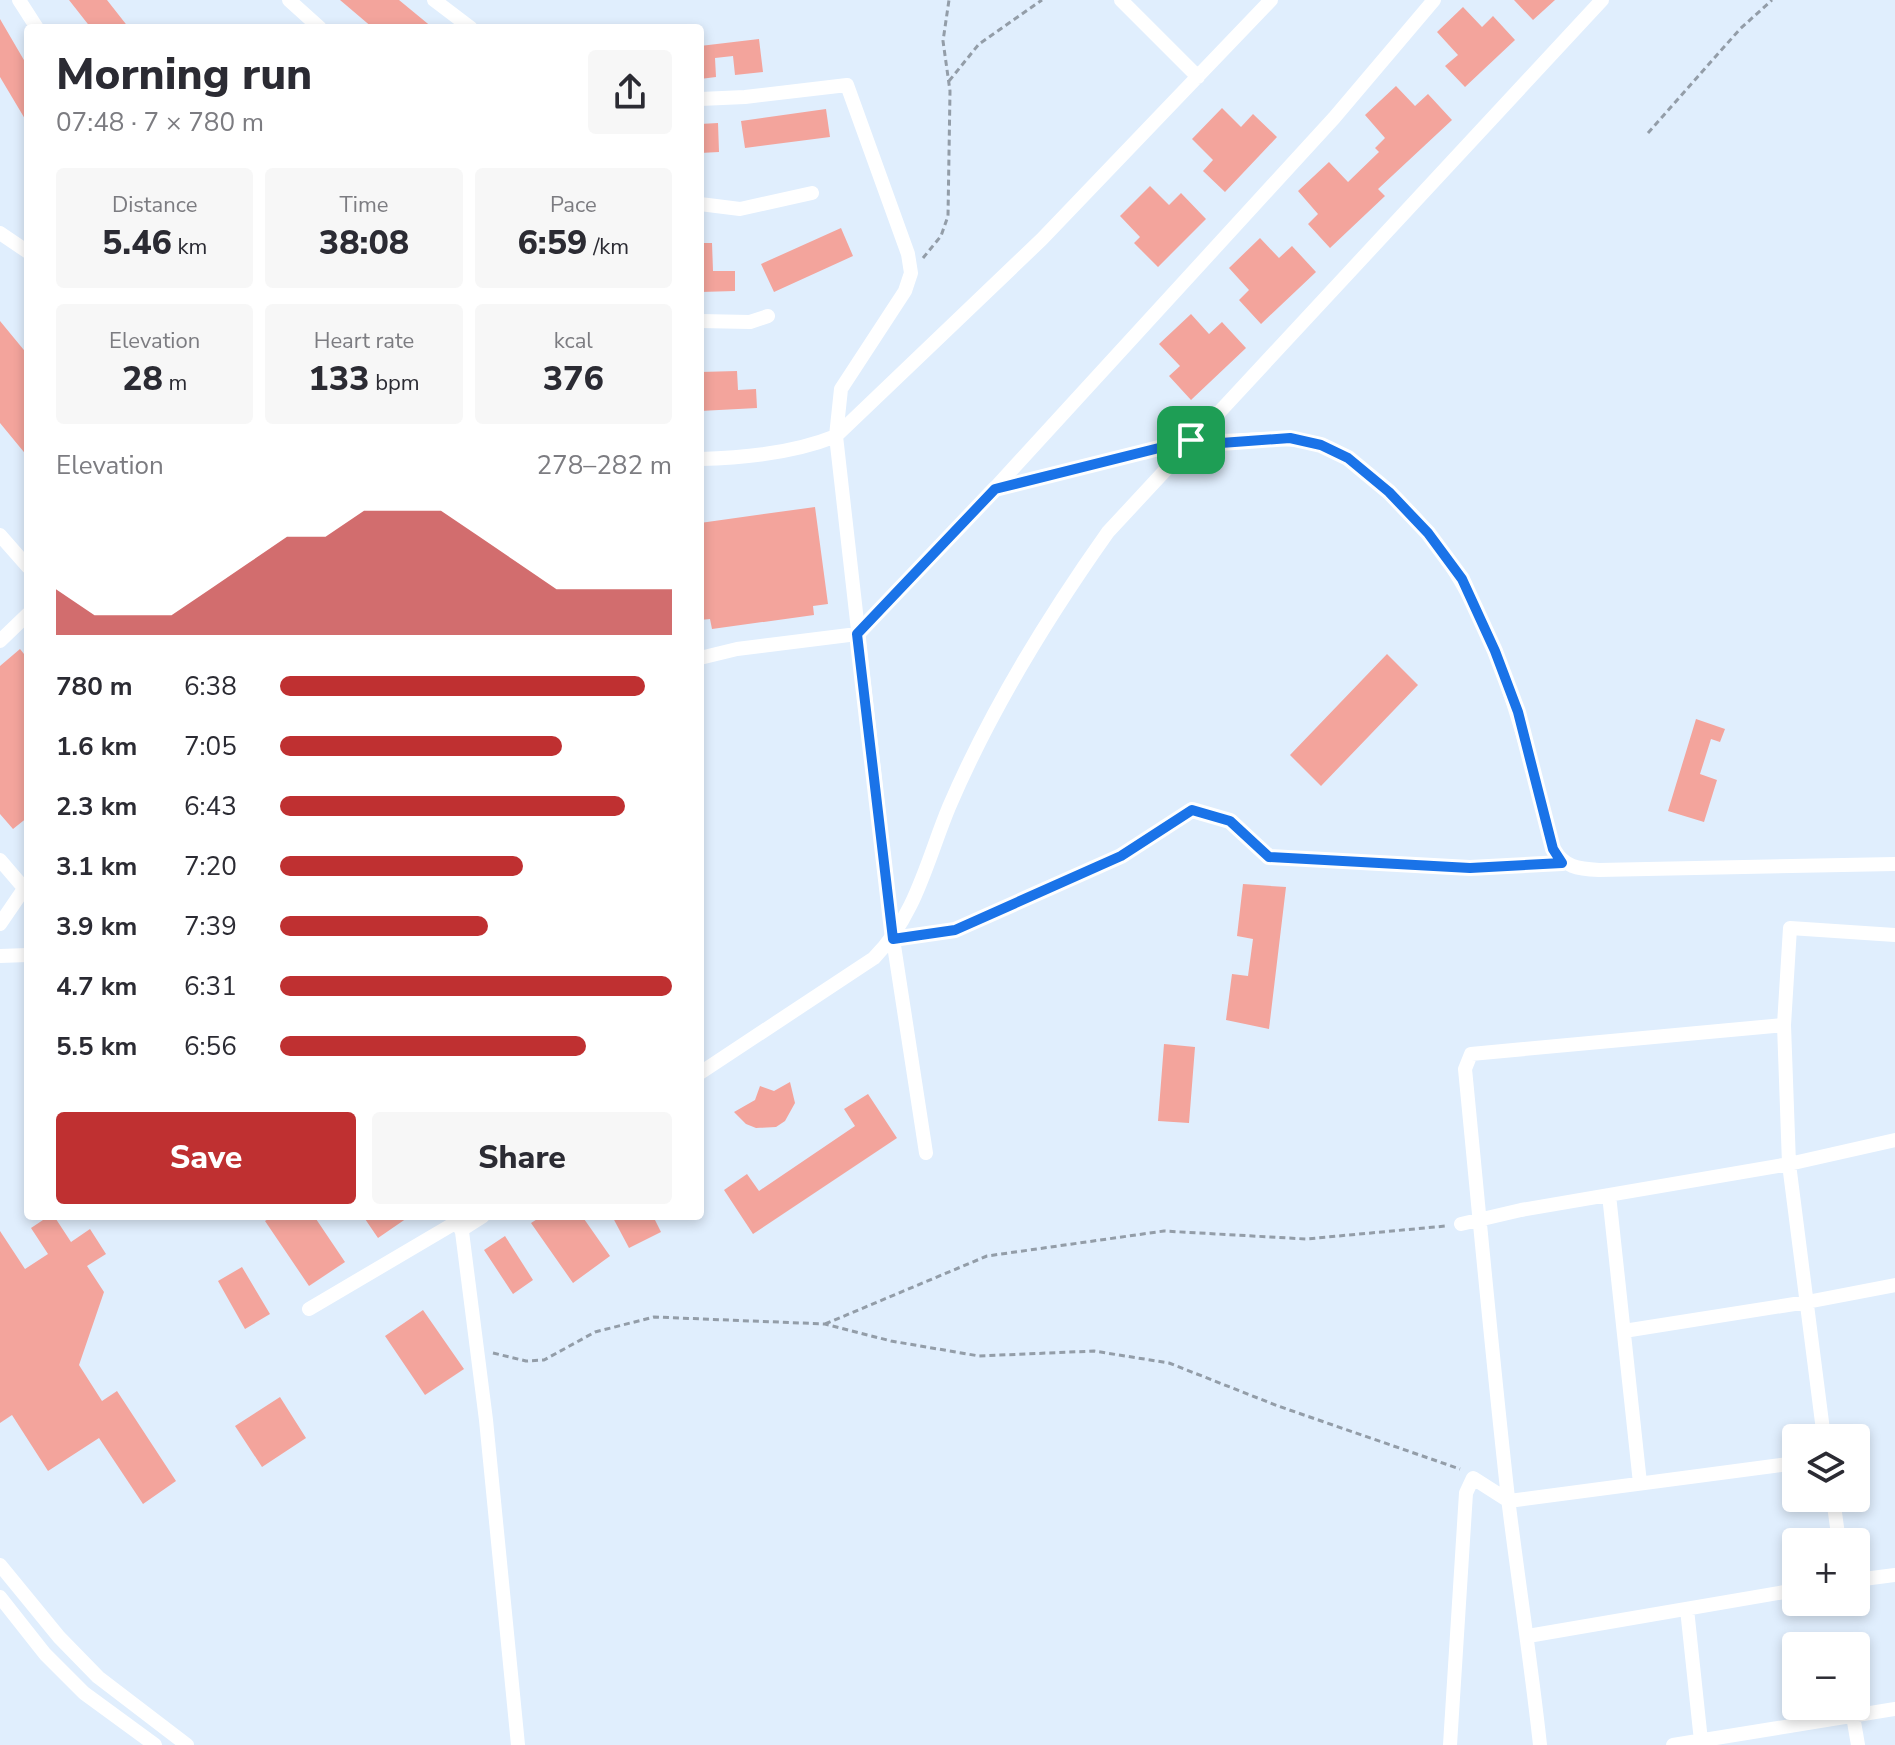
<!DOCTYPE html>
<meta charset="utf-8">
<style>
:root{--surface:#fff;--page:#f7f7f7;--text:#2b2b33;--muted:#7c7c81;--accent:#bf3031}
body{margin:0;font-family:"Nunito Sans",sans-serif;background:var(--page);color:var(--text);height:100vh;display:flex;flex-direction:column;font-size:30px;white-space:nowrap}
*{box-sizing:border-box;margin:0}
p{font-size:26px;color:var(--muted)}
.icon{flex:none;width:44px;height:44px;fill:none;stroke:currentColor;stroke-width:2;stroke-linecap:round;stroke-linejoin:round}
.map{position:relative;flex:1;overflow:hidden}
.details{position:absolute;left:24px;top:24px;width:680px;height:1196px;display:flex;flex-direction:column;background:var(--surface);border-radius:8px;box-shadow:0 4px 12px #0003}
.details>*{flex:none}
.buttons{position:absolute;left:1782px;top:1424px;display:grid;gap:16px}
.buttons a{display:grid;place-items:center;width:88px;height:88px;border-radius:8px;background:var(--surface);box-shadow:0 4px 12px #0003;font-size:40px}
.pin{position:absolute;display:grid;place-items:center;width:68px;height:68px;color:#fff;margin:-34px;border-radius:16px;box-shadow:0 4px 12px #0006}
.round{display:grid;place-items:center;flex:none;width:84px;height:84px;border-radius:8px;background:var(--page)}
.overview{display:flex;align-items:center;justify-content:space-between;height:136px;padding:0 32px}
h1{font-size:44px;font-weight:800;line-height:60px}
.figures{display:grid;grid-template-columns:repeat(3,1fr);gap:12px;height:136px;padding:8px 32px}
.figures div{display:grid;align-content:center;border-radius:8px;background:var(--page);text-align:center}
.figures b{font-size:34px;font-weight:800}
.figures small{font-size:22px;font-weight:400}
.figures p{font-size:22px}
.chart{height:224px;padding:16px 32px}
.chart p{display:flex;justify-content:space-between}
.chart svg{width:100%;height:144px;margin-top:8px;fill:var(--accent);opacity:.7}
.cta{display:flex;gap:16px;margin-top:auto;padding:16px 32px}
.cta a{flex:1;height:92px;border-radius:8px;background:var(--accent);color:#fff;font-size:32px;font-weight:800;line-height:92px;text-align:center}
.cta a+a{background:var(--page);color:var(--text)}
ul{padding:0 32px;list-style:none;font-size:26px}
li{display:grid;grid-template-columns:128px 96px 1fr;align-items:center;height:60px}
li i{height:20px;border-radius:10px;background:var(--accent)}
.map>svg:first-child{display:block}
.building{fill:#f3a49c}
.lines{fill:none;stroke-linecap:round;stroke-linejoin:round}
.path{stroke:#939da8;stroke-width:3;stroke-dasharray:6 4;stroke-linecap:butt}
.street{stroke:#fff;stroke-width:14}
.route-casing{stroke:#fff;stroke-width:16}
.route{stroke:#1a73e8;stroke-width:10}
</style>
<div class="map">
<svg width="1895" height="1745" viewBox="0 0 1895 1745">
<rect width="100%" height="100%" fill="#e0eefd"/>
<path class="building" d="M69 0H107L129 28H91Z
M340 0H399L433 28H373Z
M1514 0H1555L1533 20Z
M1463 7 1482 27 1493 16 1515 40 1465 87 1445 66 1458 55 1437 32Z
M0 19 28 67V124L0 77Z
M759 39 763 72 735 75 733 56 715 58 716 77 700 79V46Z
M1396 86 1415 106 1428 94 1452 120 1378 189 1385 196 1330 248 1308 224 1318 214 1298 191 1329 162 1348 182 1379 152 1375 148 1385 138 1365 115Z
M1222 108 1241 127 1253 114 1277 137 1225 192 1203 171 1213 160 1192 139Z
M826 109 830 137 745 148 741 121Z
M718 123 719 152 700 153V124Z
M1150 186 1169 205 1181 193 1206 219 1158 267 1134 243 1140 237 1120 216Z
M841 228 853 256 774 292 761 264Z
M1260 238 1279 258 1292 246 1316 272 1261 324 1239 300 1249 290 1229 268Z
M700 243H712L713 271H735V291L700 292Z
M1191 314 1209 334 1222 322 1246 348 1191 400 1169 376 1180 366 1159 344Z
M0 321 28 355V457L0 423Z
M737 371 738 390 756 389 757 408 700 411V372Z
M815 507 828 604 813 606 814 615 712 629 710 619 700 620V523Z
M20 649 28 659V817L13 829 0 814V666Z
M1387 654 1418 685 1321 786 1290 755Z
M1696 719 1725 729 1720 742 1711 739 1700 774 1717 780 1704 822 1668 811Z
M1243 884 1286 887 1269 1029 1226 1020 1232 974 1248 976 1253 939 1237 936Z
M1164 1044 1195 1047 1189 1123 1158 1121Z
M790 1082 795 1103 785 1121 776 1127 756 1128 746 1124 734 1112 755 1100 760 1086 774 1091Z
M868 1094 897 1138 753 1234 724 1190 747 1174 759 1191 855 1126 844 1109Z
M49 1216H54L71 1242 90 1229 106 1254 87 1266 104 1292 79 1365 102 1401 117 1391 176 1481 143 1504 99 1438 48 1471 12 1415 0 1423V1231L25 1269 48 1254 31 1228Z
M273 1216H314L345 1262 309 1286 265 1221Z
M363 1216H410L378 1238Z
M542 1216H582L610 1256 573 1283 531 1223Z
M612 1216H653L661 1232 629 1248Z
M505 1236 533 1280 513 1294 484 1250Z
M242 1267 270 1314 245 1329 218 1281Z
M423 1310 464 1369 425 1395 385 1336Z
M280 1397 306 1438 262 1467 235 1426Z"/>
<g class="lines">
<path class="path" d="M949 81 979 44 1042 0
M1648 133 1740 29 1772 0
M923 258 941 236 948 216 950 91 943 41 949 0
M911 937 955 930 1121 856 1192 810 1230 821 1269 857 1470 868 1546 864
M825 1324 987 1256 1164 1231 1306 1239 1446 1226
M493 1353 526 1361 544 1360 595 1332 654 1317 825 1324 891 1341 979 1356 1094 1351 1169 1363 1278 1406 1460 1469"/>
<path class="street" d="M19 0 37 28
M289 0 320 28
M434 0 471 28
M1121 0 1198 77
M700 99 745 97 847 85 908 254 911 273 905 291 841 389 836 436C794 453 745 458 700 459
M700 204 740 209 812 193
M0 233 28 252
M700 321 750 322 768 316
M996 487 1334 118 1434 0
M0 535 28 567
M0 641 28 614
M700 658 737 649 857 634 995 489 1191 440C1234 444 1277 433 1318 444 1341 450 1360 468 1379 483 1489 574 1519 717 1553 849 1565 867 1577 869 1599 870L1895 864
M0 860 24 888
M0 924 28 883
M0 956 28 955
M1784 1025 1790 928 1895 935
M700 1073 874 958C916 915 927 860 949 807 991 709 1047 618 1108 532L1602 0
M926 1153 893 939 836 436 1042 239 1271 0
M1609 1195 1640 1483
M460 1216 486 1420 518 1745
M1461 1224 1521 1210 1789 1164 1895 1140
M461 1230 483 1216
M309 1309 460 1220
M1624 1331 1807 1302 1895 1285
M1833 1498 1839 1542
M0 1565 59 1637 98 1677 187 1745
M1856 1580 1895 1575
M0 1597 45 1654 84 1693 155 1745
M1687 1609 1701 1741
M1528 1636 1796 1590
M1853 1716 1858 1745
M1450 1745 1466 1493 1473 1478 1509 1501 1796 1463
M1540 1745C1531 1662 1518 1580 1508 1498 1492 1355 1479 1212 1465 1069L1471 1054 1784 1025 1789 1164 1824 1438
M1673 1745 1895 1709"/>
</g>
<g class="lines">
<defs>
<path id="route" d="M1290 438 1321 445 1348 458 1389 492 1428 533 1462 579 1495 651 1518 712 1553 849 1562 863 1470 868 1269 857 1230 821 1192 810 1121 856 955 930 893 939 857 634 995 489 1191 440 1221 443Z"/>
</defs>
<use href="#route" class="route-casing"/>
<use href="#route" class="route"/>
</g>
</svg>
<div class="buttons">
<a><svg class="icon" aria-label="layers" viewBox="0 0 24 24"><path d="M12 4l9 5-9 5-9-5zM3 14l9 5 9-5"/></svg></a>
<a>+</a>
<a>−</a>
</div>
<div class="pin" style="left:1191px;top:440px;background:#1e9e55"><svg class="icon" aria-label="arrive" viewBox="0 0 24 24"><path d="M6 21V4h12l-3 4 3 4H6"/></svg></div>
<section class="details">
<div class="overview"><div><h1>Morning run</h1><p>07:48 · 7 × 780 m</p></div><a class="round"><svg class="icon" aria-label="share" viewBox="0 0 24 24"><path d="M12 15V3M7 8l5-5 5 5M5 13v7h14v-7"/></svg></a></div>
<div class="figures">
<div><p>Distance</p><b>5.46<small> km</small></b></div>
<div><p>Time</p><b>38:08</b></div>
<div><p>Pace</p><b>6:59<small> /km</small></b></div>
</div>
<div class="figures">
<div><p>Elevation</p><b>28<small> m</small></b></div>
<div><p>Heart rate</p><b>133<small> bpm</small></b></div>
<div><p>kcal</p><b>376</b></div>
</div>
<div class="chart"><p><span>Elevation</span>278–282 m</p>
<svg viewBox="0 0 160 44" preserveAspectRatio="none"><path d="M0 44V30L10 38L20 38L30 38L40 30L50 22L60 14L70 14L80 6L90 6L100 6L110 14L120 22L130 30L140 30L150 30L160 30V44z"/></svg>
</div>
<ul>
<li><b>780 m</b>6:38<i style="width:93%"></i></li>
<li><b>1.6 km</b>7:05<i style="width:72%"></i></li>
<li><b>2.3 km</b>6:43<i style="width:88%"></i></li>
<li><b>3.1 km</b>7:20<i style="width:62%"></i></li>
<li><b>3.9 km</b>7:39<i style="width:53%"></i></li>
<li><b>4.7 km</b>6:31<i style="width:100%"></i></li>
<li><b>5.5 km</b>6:56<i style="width:78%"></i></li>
</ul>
<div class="cta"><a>Save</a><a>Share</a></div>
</section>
</div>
